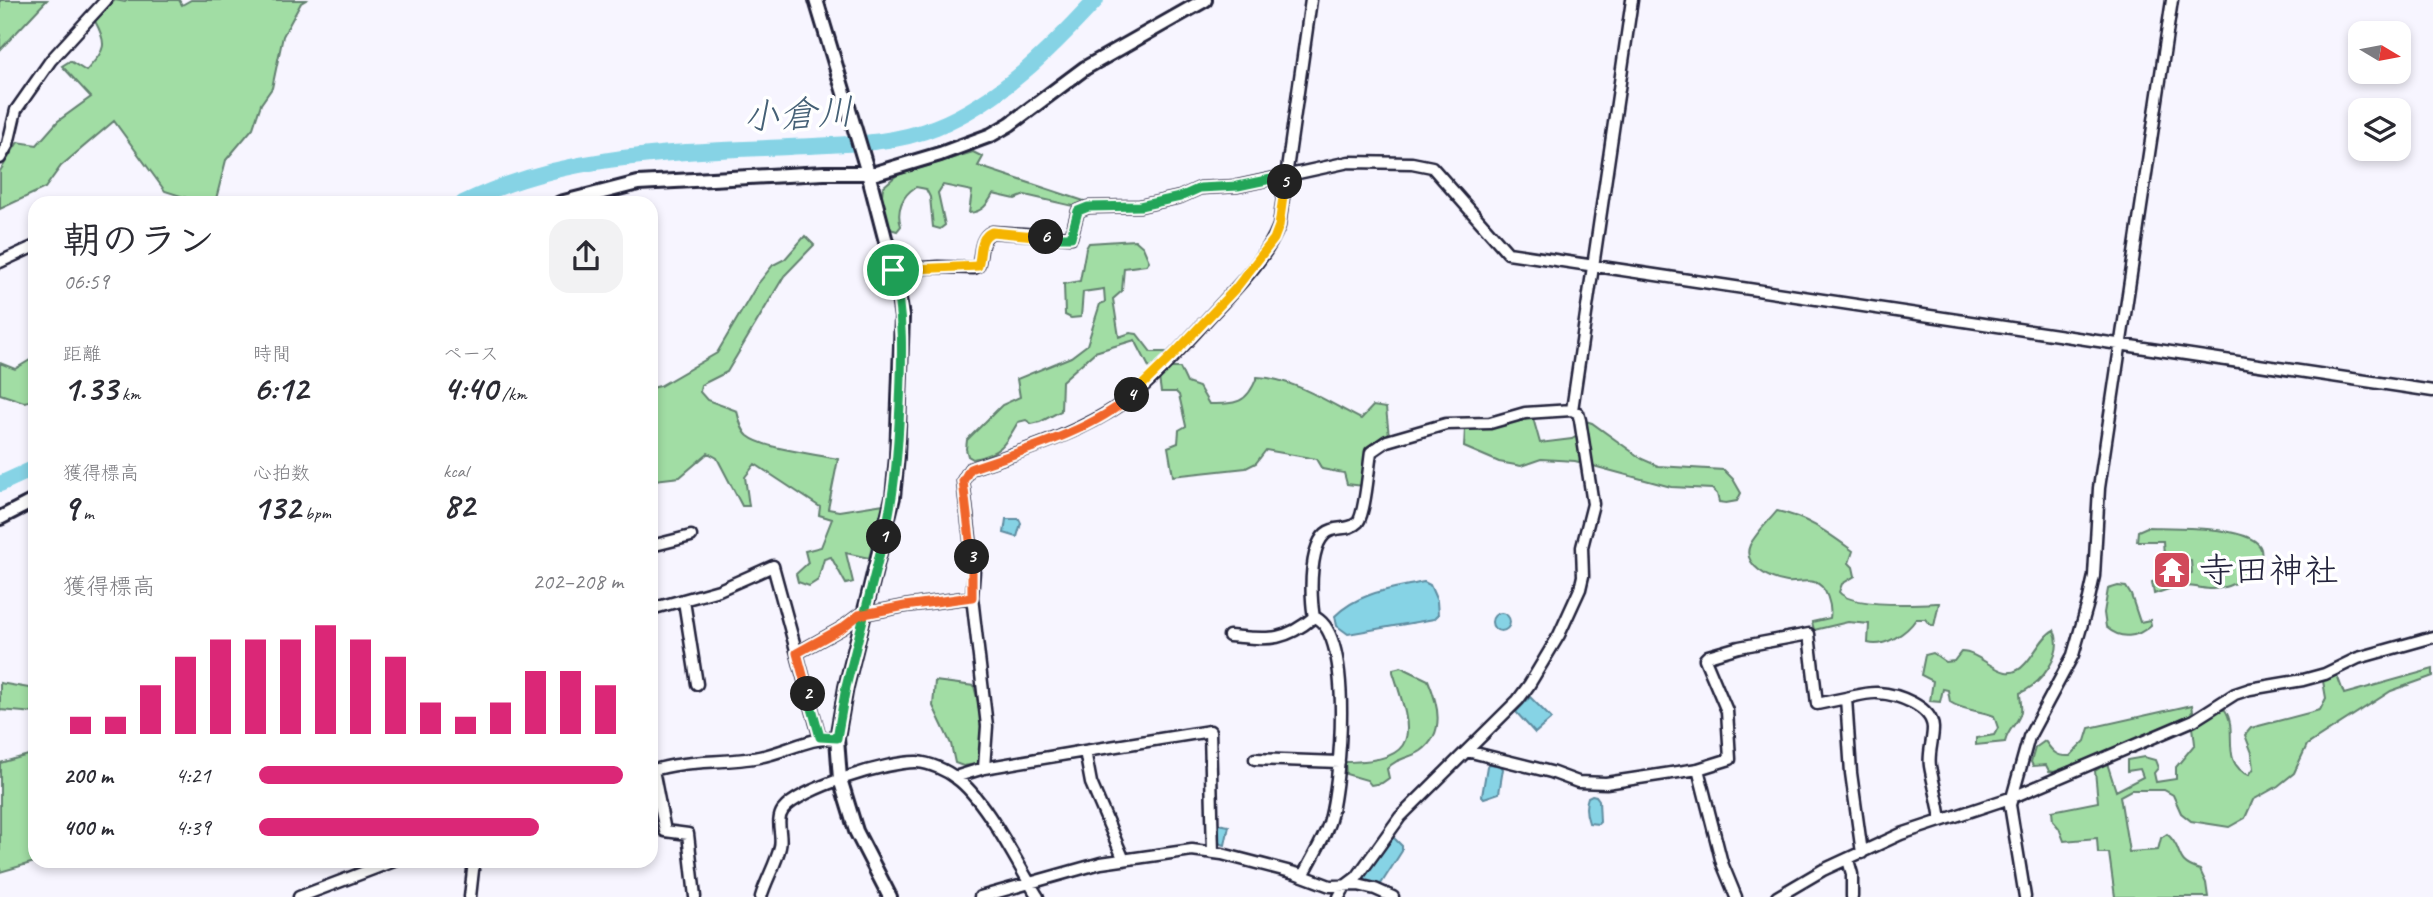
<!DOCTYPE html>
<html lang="ja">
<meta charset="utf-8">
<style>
:root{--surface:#fff;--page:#f2f2f3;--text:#2b2b33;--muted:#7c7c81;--accent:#db2777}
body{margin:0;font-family:Caveat,"Klee One",sans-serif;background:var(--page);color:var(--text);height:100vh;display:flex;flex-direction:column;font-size:26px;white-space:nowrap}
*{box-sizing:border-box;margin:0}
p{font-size:23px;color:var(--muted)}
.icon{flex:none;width:38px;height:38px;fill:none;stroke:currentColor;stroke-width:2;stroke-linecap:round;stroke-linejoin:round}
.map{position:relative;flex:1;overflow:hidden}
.panel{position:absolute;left:28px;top:196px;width:630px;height:672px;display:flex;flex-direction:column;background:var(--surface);border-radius:21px;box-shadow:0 4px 10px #0003}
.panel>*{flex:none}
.needle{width:46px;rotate:100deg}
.fabs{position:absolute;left:2348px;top:21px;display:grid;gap:14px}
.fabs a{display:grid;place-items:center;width:63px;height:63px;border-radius:14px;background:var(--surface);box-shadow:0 4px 10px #0003;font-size:35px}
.pin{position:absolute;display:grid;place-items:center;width:60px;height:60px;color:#fff;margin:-30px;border:4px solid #fff;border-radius:50%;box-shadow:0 2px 7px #0007}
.km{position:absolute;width:35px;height:35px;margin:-18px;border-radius:50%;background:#222;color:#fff;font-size:19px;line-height:35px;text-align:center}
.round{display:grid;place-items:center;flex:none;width:74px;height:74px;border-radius:21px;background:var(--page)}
.head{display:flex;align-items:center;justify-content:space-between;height:119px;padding:0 35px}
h1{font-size:38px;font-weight:700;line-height:52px}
.figures{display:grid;grid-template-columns:repeat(3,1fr);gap:10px;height:119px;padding:7px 35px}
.figures div{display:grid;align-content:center}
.figures b{font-size:35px;font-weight:700}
.figures small{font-size:19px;font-weight:400}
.figures p{font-size:19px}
.chart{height:196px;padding:14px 35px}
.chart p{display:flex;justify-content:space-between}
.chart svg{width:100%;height:126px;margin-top:7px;stroke:var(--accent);stroke-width:6}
ul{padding:0 35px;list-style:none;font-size:23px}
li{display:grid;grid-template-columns:112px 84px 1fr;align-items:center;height:52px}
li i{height:18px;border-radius:9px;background:var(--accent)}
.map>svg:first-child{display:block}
.green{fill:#a1dda4;stroke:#628070;stroke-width:2}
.water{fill:#86d3e5;stroke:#5e8ca1;stroke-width:2}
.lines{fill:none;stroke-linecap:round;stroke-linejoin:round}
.river{stroke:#86d3e5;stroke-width:16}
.minor-casing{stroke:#22223b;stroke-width:15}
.major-casing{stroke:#22223b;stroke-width:18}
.minor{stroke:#fff;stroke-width:10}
.major{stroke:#fff;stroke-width:12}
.split-1-casing{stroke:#fff;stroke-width:14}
.split-2-casing{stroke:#fff;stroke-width:14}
.split-3-casing{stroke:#fff;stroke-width:14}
.split-4-casing{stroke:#fff;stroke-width:14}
.split-5-casing{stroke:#fff;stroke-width:14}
.split-6-casing{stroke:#fff;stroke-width:14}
.split-7-casing{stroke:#fff;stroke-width:14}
.split-1{stroke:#22a559;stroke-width:9}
.split-2{stroke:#22a559;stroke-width:9}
.split-3{stroke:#f0652b;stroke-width:9}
.split-4{stroke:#f0652b;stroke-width:9}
.split-5{stroke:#f5b400;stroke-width:9}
.split-6{stroke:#22a559;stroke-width:9}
.split-7{stroke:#f5b400;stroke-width:9}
.labels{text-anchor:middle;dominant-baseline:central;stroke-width:7;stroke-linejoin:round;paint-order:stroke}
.poi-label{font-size:35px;fill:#22223b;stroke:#fff;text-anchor:start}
.water-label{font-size:37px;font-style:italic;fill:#456076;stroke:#fff}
</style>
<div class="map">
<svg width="2433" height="897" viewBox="0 0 2433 897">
<rect width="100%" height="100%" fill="#f7f5ff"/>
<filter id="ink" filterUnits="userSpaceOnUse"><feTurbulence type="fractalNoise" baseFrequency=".0143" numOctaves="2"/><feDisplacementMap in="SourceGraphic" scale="14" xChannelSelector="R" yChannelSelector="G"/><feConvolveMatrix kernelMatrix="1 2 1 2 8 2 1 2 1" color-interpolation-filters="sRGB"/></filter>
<g filter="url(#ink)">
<path class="green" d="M0 0H47L0 50Z
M115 0 125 2 127 0H179L182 5 191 0H306L301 3 283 36 272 88 261 104 253 128 226 160 216 199 193 200 165 191 114 121 61 166 45 188 0 209V171L18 142 37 145 58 121 91 97 62 66 70 61 86 71C104 50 109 47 95 21Z
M973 152 983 157 978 166 1093 204 1073 206 1025 195 1015 199 993 194C987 205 982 212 969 213L972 191 943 185 938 193 945 225 940 229 933 227 930 197 926 189 916 187C902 195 896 211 901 226L897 231 890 229 881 202 883 187 897 175Z
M805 236 814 245 784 276 727 372 701 385 700 392 707 400 737 411C739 419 741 430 748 436 764 449 816 454 838 459L828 509 839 511 884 504 869 558 846 553 853 582 846 584 831 557 824 559 818 580 809 586 798 582 796 574 808 563 805 551 821 547 832 519 819 515 820 507 755 464 745 477 749 506H742L717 458 708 453 680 477 655 480 651 471V388L660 386 717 353 757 285 773 265 785 259Z
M1135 240 1143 247 1149 261 1146 265 1124 268 1122 291 1113 299 1119 337 1130 333 1137 334 1151 352H1166L1168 354 1150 369 1135 340 1095 352 1062 381 1061 411 1040 422 1032 424 1026 420 1018 422C1005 445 1000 454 973 459L968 456 966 449 967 440 1002 405 1020 397 1017 379 1071 357 1087 345 1100 304 1105 302 1104 289 1083 292 1081 317 1071 318 1065 315 1064 284 1080 281 1086 248 1089 243Z
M35 357V400L24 402 0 394V363L15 369Z
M1169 368H1180L1187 383 1199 387 1209 404C1236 404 1247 404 1257 377 1293 378 1329 403 1361 419L1373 406 1386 408 1389 436 1370 448 1363 486 1347 484 1344 473 1322 469 1316 459 1266 450 1256 463 1246 468 1173 476 1168 447 1178 443 1179 430 1186 426 1179 395 1176 392H1161L1159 378Z
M1533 418 1540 443 1572 439 1585 431 1586 421 1592 423 1642 459 1658 466 1724 470 1733 479 1741 493 1737 501 1726 503 1719 502 1717 494 1712 489 1671 487 1575 461 1541 459 1521 466 1499 462 1464 447 1465 428H1484Z
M1777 511C1807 517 1828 533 1853 551L1849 563 1853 567 1855 576 1842 584 1839 592C1851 608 1919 604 1939 603L1934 626 1929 624 1925 619H1916C1907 633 1884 648 1868 643L1869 624 1848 622 1814 630 1812 622 1830 618C1832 607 1827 585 1814 582 1805 580 1795 583 1787 582 1771 580 1741 565 1750 545 1756 533 1769 521 1777 511Z
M2147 527C2166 528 2275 523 2260 559 2256 571 2239 582 2228 586 2209 593 2202 586 2185 586 2175 586 2163 591 2154 594L2152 582 2192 573 2191 561 2179 558V555L2164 556 2163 541H2137L2138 531Z
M2118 586 2126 587 2131 595 2140 622 2150 620 2151 625C2137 638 2121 640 2106 627L2104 613 2108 589Z
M2054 630C2065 654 2041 684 2020 693 2020 698 2022 706 2021 711 2019 724 2009 726 2005 742L1976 745V738L1994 735 1998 728 1994 716C1980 710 1963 711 1950 702L1948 690 1943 689 1940 702 1930 701 1933 681 1921 675 1925 655 1933 653 1946 662 1954 661 1961 652C1984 652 2004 688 2025 664 2034 655 2043 635 2054 630Z
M1401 667 1428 680C1438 704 1446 733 1421 751 1410 758 1396 758 1387 769L1389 778 1382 783 1371 785 1367 780 1346 774 1345 762C1424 761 1412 731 1393 672V669Z
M2433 669V676L2391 691 2307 745 2294 773 2278 786 2253 800 2245 818 2229 827 2191 821 2181 813 2173 795 2164 790H2131L2120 796 2129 852 2158 850 2161 838 2167 834C2185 849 2172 862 2200 870L2206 883 2208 897H2115L2109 853H2098L2097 838 2064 841 2059 828 2053 821 2052 811 2098 802 2095 771 2107 763 2116 791 2143 777 2140 769 2127 771V760L2144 757 2155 760 2158 768 2154 773 2156 782 2176 779V767L2195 744 2193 727 2217 710H2225C2239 730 2219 763 2249 775L2254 768 2252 753 2245 735 2251 728 2320 710 2326 698 2323 681 2337 675 2344 694Z
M935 681 974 686C980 710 990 741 977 764L963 766 955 763 951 744 933 706Z
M0 683 35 689V713L0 710Z
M2192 705 2193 711 2187 718 2170 727 2054 772 2049 771 2046 765 2033 766 2031 762 2035 748 2045 741C2052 751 2056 757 2070 756L2085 741 2089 728Z
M35 753V861H38L0 872V763Z"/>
<path class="water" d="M1006 519H1019L1021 523 1017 537 1004 533Z
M1424 582 1430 585 1437 601 1438 615 1434 619 1348 634 1337 626 1335 616C1359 592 1392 589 1424 582Z
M1492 622a9 9 0 1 1 18 0a9 9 0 1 1-18 0Z
M1530 697 1551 718 1550 720 1535 733 1516 712Z
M1490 764 1501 766 1503 769 1499 793 1484 798 1482 796 1487 766Z
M1592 795 1596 796 1599 800 1600 822 1598 824 1589 823C1586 815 1585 805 1588 797Z
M1218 824 1229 826 1225 845 1218 843Z
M1393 837 1402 846V851L1381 884 1366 882 1362 876Z"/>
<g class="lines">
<path class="river" d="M463 203C564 153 679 152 789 147 838 144 890 146 936 127 1000 101 1050 50 1096 0
M0 484 35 468"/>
<defs>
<path id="minor" d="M0 158 8 144 16 110 51 60 106 0
M0 262 35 246
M893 270 938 267 974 268 978 266C982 254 979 238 992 232L1071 237 1078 211 1088 207 1140 206 1180 197 1200 188 1238 186 1349 162 1412 163 1432 167 1508 253 2433 391
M1572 410 1632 0
M651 546 691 536
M684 601 697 684
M651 609 719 590 773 566 820 738
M1229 636C1267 639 1283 643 1314 617
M797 653 842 628 859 615 905 606 972 597
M1846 698C1856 696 1868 692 1878 693 1897 694 1932 706 1933 728 1933 741 1928 754 1930 766 1933 784 1939 802 1941 820
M1467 751 1551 772 1578 782 1606 783 1698 769 1722 863 1736 897
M1255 759 1339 762
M984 768 1085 751
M1698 769 1730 759 1727 711 1705 659 1708 656 1739 647 1809 634 1817 704 1846 698 1851 773 1862 853
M653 770 665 831 688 834 695 897
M651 771C686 759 723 764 759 757 786 752 809 737 837 738
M955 777 984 768 987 726 972 597 974 571 963 481 970 469C1022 451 1077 435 1123 403 1153 381 1188 340 1214 312 1237 287 1266 259 1279 226L1311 0
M1124 860 1091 783 1085 751 1210 731 1213 853
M1848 860 1852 874V897
M1303 876C1311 859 1323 841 1329 823 1340 787 1355 633 1314 617 1310 597 1308 537 1332 530 1341 527 1350 530 1358 522 1365 513 1369 465 1371 452L1387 441 1446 424 1490 423 1525 413 1572 410 1578 413 1580 420 1593 504 1582 547 1583 576 1580 589 1559 635 1529 685 1518 700 1400 817 1357 877 1345 886 1339 897
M299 897 394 861
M470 897 474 861
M761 897C766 880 776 864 780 847 783 835 775 821 783 810 800 788 889 761 917 762 930 763 946 770 956 778 986 799 1017 864 1038 897
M980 897 1101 863 1192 850 1222 854 1295 873 1330 886 1358 885 1375 889 1393 897
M1777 897 1823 870 1901 834 2013 797 2194 720 2235 694 2250 689 2303 680 2325 674 2358 658 2433 637
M2025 897 2010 805 2029 737 2073 655 2088 603 2094 576 2099 488 2172 0"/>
<path id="major" d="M816 0 868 173 896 280 902 317 897 457 893 497 846 687 837 738 840 779 856 831 890 897
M560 203 638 183 824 173H876L940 154 991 135 1010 124 1085 68 1205 0
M0 518 35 500"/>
</defs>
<use href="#minor" class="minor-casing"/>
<use href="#major" class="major-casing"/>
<use href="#minor" class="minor"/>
<use href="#major" class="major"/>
</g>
</g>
<g class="lines" filter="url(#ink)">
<defs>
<path id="split-1" d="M884 537C895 493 898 449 900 404 902 358 904 315 893 270"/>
<path id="split-2" d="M808 694 820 737 837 738 846 687 884 537"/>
<path id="split-3" d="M808 694 797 653 842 628 859 615 905 606 972 597V557"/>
<path id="split-4" d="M972 557 963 481 970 469C1019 452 1093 431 1132 395"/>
<path id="split-5" d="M1132 395 1173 355 1236 288 1274 239 1279 226 1285 182"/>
<path id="split-6" d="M1046 237H1071L1078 211 1088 207 1140 206 1180 197 1200 188 1238 186 1285 176V182"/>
<path id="split-7" d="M893 270 978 266C982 254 978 238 992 232L1046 237"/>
</defs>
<use href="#split-1" class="split-1-casing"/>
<use href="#split-2" class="split-2-casing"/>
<use href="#split-3" class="split-3-casing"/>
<use href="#split-4" class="split-4-casing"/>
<use href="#split-5" class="split-5-casing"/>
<use href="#split-6" class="split-6-casing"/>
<use href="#split-7" class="split-7-casing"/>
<use href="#split-1" class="split-1"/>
<use href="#split-2" class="split-2"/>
<use href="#split-3" class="split-3"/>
<use href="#split-4" class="split-4"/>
<use href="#split-5" class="split-5"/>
<use href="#split-6" class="split-6"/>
<use href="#split-7" class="split-7"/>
</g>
<defs>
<symbol id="temple-square" viewBox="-11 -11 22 22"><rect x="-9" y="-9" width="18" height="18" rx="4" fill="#d1495b" stroke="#fff"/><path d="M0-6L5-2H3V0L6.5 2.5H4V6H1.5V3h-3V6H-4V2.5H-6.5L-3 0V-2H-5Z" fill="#fff"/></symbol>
</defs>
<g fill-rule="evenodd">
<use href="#temple-square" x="2150" y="548" width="44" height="44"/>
</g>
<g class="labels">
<g class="poi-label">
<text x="2199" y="570">寺田神社</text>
</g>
<g class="water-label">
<text transform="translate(798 114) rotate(-3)">小倉川</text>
</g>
</g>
</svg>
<div class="fabs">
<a><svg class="needle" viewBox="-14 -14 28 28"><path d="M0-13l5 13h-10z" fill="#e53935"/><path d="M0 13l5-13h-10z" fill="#7c7c81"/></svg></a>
<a><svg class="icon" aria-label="layers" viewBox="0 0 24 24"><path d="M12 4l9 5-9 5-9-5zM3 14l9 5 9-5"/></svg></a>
</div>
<div class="pin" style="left:893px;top:270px;background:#1e9e55"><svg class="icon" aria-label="arrive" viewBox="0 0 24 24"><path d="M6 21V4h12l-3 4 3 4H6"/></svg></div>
<b class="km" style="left:884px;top:537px">1</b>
<b class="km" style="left:808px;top:694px">2</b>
<b class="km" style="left:972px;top:557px">3</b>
<b class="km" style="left:1132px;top:395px">4</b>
<b class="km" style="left:1285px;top:182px">5</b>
<b class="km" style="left:1046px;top:237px">6</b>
<section class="panel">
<div class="head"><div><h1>朝のラン</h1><p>06:59</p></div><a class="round"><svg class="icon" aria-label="share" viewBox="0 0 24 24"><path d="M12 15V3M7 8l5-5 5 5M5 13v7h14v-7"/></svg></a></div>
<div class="figures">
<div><p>距離</p><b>1.33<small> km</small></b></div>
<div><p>時間</p><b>6:12</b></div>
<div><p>ペース</p><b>4:40<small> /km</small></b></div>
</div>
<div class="figures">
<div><p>獲得標高</p><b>9<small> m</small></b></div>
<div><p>心拍数</p><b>132<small> bpm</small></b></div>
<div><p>kcal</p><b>82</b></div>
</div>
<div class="chart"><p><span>獲得標高</span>202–208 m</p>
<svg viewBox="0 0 160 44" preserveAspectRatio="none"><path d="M5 44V38M15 44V38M25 44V27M35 44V17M45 44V11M55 44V11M65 44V11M75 44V6M85 44V11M95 44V17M105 44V33M115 44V38M125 44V33M135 44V22M145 44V22M155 44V27"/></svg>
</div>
<ul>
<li><b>200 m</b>4:21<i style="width:100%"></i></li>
<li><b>400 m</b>4:39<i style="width:77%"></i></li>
</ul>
</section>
</div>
